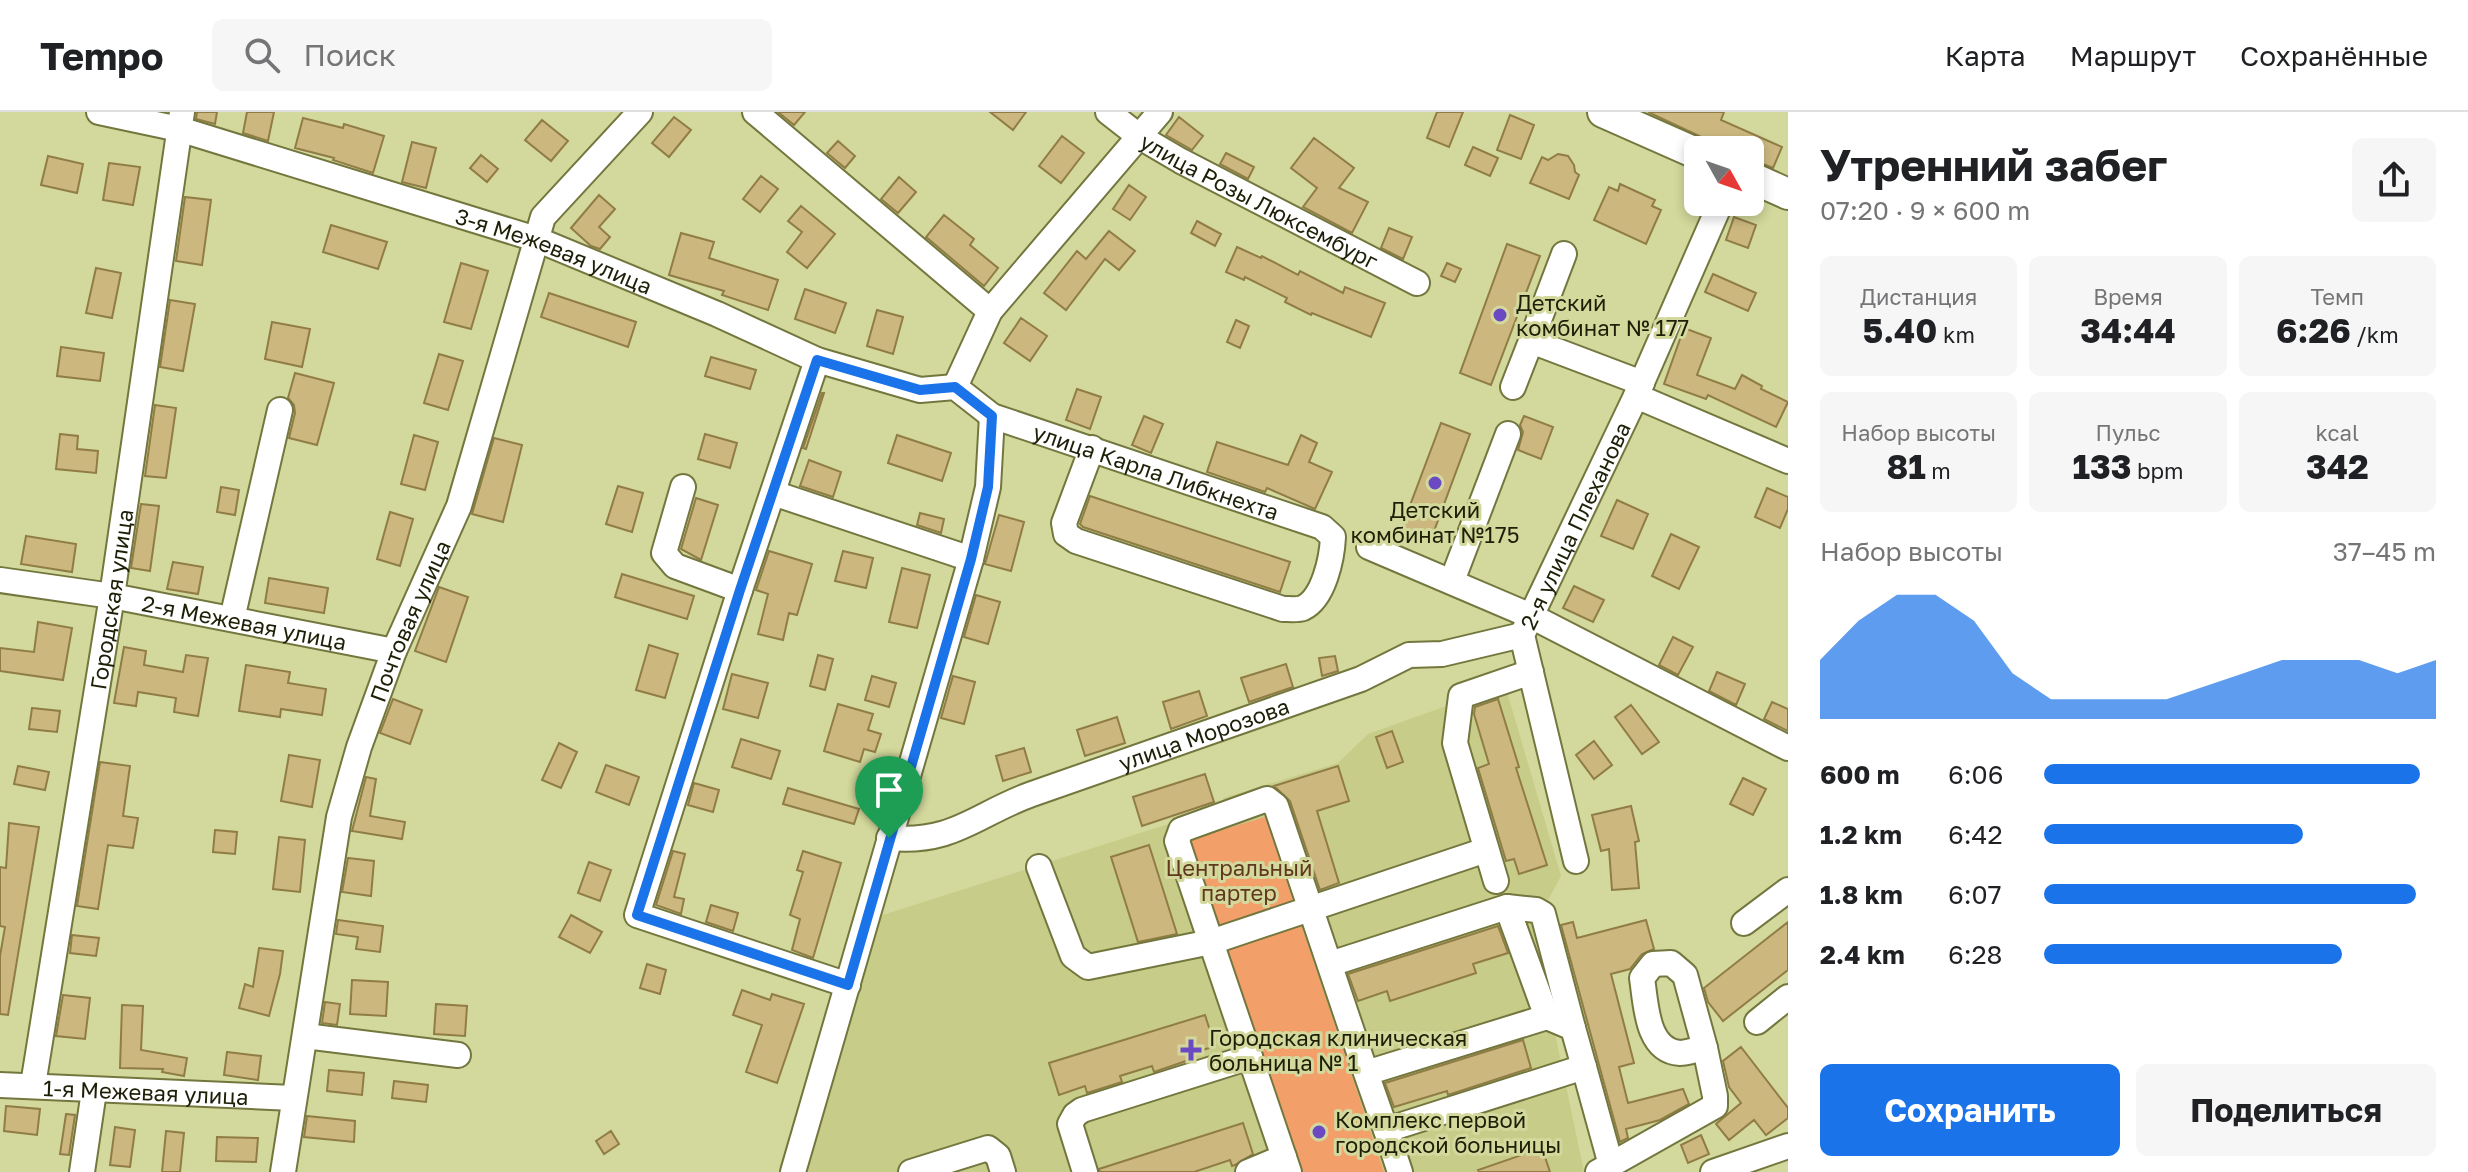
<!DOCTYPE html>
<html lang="ru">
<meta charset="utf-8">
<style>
:root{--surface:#fff;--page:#f6f6f6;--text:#202124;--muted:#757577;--line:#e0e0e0;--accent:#1a73e8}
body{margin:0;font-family:"Golos Text",sans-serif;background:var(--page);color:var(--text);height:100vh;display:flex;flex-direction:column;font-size:30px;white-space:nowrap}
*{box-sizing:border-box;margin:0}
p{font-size:26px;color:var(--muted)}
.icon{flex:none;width:44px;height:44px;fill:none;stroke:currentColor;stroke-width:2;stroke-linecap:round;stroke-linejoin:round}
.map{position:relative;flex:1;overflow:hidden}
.details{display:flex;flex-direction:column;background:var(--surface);width:680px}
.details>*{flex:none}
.needle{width:52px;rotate:130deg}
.fabs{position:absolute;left:1684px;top:24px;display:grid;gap:16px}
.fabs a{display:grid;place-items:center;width:80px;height:80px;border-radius:12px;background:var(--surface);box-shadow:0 4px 12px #0003;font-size:40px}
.pin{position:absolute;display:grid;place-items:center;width:68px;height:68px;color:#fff;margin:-82px -34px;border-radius:50% 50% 50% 0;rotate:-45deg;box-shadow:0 0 8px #0007}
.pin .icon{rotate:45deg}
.round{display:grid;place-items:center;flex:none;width:84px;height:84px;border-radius:12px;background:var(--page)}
.headline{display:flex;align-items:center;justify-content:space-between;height:136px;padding:0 32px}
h1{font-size:44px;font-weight:700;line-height:60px}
.stats{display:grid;grid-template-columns:repeat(3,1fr);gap:12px;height:136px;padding:8px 32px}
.stats div{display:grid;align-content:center;border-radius:12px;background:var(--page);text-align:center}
.stats b{font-size:34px;font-weight:700}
.stats small{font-size:22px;font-weight:400}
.stats p{font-size:22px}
.chart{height:224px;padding:16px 32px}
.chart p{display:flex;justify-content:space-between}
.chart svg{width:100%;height:144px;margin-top:8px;fill:var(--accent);opacity:.7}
.action{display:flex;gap:16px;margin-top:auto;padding:16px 32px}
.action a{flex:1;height:92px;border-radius:12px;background:var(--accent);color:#fff;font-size:32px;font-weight:700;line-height:92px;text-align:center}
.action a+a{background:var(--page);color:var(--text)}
ul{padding:0 32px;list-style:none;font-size:26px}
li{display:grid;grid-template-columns:128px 96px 1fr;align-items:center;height:60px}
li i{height:20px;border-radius:10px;background:var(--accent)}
header{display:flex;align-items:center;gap:48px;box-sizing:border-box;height:112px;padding:0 40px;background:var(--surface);border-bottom:2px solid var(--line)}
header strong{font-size:38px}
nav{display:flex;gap:44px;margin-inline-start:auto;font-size:28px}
.search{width:560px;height:72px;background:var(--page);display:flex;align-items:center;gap:20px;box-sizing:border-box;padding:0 28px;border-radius:12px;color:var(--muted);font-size:30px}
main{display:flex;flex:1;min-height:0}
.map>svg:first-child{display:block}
.built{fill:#c7cc88}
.green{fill:#f39f6a}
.building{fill:#ccb87f;stroke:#907d45;stroke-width:2}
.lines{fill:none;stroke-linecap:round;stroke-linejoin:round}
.minor-casing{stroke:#73773e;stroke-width:28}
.major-casing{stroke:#73773e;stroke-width:34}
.minor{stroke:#fff;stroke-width:24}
.major{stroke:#fff;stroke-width:30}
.route-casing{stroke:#fff;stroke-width:16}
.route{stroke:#1a73e8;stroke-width:10}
.poi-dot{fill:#6b49c2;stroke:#d3d89c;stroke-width:3}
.labels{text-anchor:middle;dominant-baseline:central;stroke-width:6;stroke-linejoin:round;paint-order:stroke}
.street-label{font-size:22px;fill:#1e1f07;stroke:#d3d89c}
.poi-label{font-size:22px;fill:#1e1f07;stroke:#d3d89c;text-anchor:start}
.park-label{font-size:22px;fill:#60381f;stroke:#d3d89c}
</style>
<header>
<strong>Tempo</strong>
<div class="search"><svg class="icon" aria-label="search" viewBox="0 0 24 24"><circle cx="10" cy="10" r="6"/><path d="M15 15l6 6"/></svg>Поиск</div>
<nav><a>Карта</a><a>Маршрут</a><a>Сохранённые</a></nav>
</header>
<main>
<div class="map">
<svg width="1788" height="1060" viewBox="0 0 1788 1060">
<rect width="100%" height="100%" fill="#d3d89c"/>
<path class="built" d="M1505 573 1561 764 1533 816 1584 1060H784L867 808 1225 694 1223 686 1338 651 1368 622Z"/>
<path class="green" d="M1265 705 1384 1060H1298L1179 731Z"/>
<path class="building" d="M197 0H217L215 12 196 7Z
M247 0H274L268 29 243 21Z
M778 0H805L794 13Z
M990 0H1026L1013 18Z
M1437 0H1463L1449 35 1427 26Z
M1648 0H1724L1721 8 1782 35 1773 56 1750 47V38H1729Z
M1510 3 1534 13 1521 47 1497 38Z
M674 5 691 18 669 45 652 31Z
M1179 5 1203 24 1192 38 1166 23Z
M303 6 343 16 344 12 384 24 373 61 333 48 334 46 295 36Z
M542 8 568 29 551 49 525 28Z
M1062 24 1084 41 1061 71 1039 54Z
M1314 26 1354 56 1339 76 1368 90 1352 121 1303 95 1317 76 1291 56Z
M838 29 855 44 845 56 827 41Z
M412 30 436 36 426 76 402 70Z
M1473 35 1498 46 1490 64 1465 53Z
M1226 41 1254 55 1248 67 1220 52Z
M1558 42 1568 44 1574 53 1575 60 1579 63 1569 87 1530 71 1542 45 1548 48Z
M481 43 498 57 487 70 470 56Z
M48 44 83 52 77 81 41 73Z
M109 51 140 55 133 93 103 88Z
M761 64 778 77 760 100 743 87Z
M899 65 916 80 898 101 881 87Z
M1620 72 1655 88 1652 94 1661 98 1646 132 1594 108 1609 75 1618 79Z
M1129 73 1146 85 1130 108 1113 97Z
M599 83 615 97 599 115 610 125 600 137 591 134 571 116Z
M185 85 211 88 202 153 176 149Z
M801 94 835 122 807 156 787 140 802 120 788 109Z
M944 103 974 127 970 133 998 156 984 174 926 125Z
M1734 105 1756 113 1748 136 1726 128Z
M1197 109 1221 122 1215 134 1191 121Z
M331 113 387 130 378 157 323 140Z
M1389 116 1412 125 1403 147 1381 136Z
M1109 119 1135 139 1119 158 1105 147 1066 198 1044 181 1077 139 1086 147Z
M681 121 714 130 709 146 778 168 768 198 722 183 724 179 669 163Z
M1507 132 1540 144 1491 273 1460 261Z
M1237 135 1261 146 1262 144 1298 163 1300 159 1343 181 1345 175 1385 191 1371 225 1312 201 1311 203 1285 190 1287 186 1245 165 1244 168 1226 160Z
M461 151 488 159 471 217 444 210Z
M1447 151 1461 157 1455 170 1441 164Z
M96 156 121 161 112 206 86 201Z
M1713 162 1756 181 1748 199 1705 180Z
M805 177 846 191 835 221 795 207Z
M549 181 636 210 628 235 541 205Z
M170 188 195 192 183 259 160 255Z
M877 198 903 205 893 242 867 234Z
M1021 206 1047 224 1030 249 1004 231Z
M1236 208 1249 214 1240 236 1227 230Z
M272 210 310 217 302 255 265 247Z
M1684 216 1711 226 1697 263 1735 277 1742 263 1762 274 1761 277 1788 290 1776 315 1708 283 1706 287 1664 272Z
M61 235 104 241 100 269 57 264Z
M439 242 463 249 448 298 424 291Z
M711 245 756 258 750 277 705 264Z
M295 261 334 271 317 333 289 326 295 301 294 293 288 286Z
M1077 277 1101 285 1090 317 1066 308Z
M822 281H824L806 337 803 336Z
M155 293 176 296 166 366 145 364Z
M1144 304 1163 312 1151 341 1132 333Z
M1524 304 1553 315 1541 347 1518 338 1523 320 1520 313Z
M1441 311 1470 322 1430 430 1400 420Z
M60 322 78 324 77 337 98 339 96 361 56 357Z
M705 322 737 331 730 356 698 347Z
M414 323 438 330 425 378 401 372Z
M897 323 951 341 942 369 888 351Z
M1301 323 1317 331 1309 350 1332 360 1315 397 1267 376 1265 380 1207 360 1217 330 1288 353Z
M494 326 522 333 503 410 472 402Z
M809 348 841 360 833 385 800 374Z
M618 374 643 381 632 420 606 412Z
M221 375 239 378 235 403 217 400Z
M1767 376 1788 385V397L1780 416 1755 405Z
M1090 384 1290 450 1280 480 1083 415 1080 412Z
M696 386 718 393 701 448 681 437Z
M1617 388 1648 402 1633 437 1601 424Z
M141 392 159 394 150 459 131 456Z
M390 400 413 407 400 454 377 447Z
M920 401 944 407 941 421 917 413Z
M999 403 1024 410 1011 459 985 452Z
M1671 422 1699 435 1679 477 1652 464Z
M26 424 76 432 72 460 21 452Z
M769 439 812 452 797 503 789 501 783 528 758 522 768 482 756 478Z
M843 439 873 446 866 476 835 469Z
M173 450 203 455 198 482 167 477Z
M902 456 930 463 917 516 889 510Z
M622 462 694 484 687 507 615 485Z
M269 466 328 476 324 501 265 491Z
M1574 474 1604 488 1593 510 1563 496Z
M439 475 468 485 446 550 415 539Z
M976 483 1000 490 988 532 964 525Z
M38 510 72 516 63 568 0 559V536L34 540Z
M1673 525 1693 535 1678 563 1659 553Z
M649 533 678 542 665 586 636 578Z
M124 535 146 539 144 553 183 560 186 543 208 546 198 604 174 600 176 586 138 580 136 594 114 591Z
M818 543 833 547 825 578 810 574Z
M1335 544 1338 559 1322 564 1319 546Z
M1286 552 1293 575 1249 590 1241 566Z
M246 553 290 560 288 571 326 577 322 603 281 597 280 605 239 599Z
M1717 560 1745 572 1736 593 1709 579Z
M732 562 768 571 758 606 723 597Z
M872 564 896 571 889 595 865 588Z
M953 564 975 570 964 612 941 606Z
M1199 579 1207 604 1171 617 1163 590Z
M393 587 422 598 410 632 380 621Z
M1498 587 1519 655 1516 656 1547 753 1519 762 1514 747 1506 749 1478 656 1489 652 1474 602 1475 595Z
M1772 590 1788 597V619L1764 607Z
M838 592 873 602 868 618 881 622 875 640 864 637 860 650 824 639Z
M1631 593 1659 630 1642 642 1615 605Z
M32 596 60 599 57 620 29 617Z
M1117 605 1125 631 1085 644 1077 618Z
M1392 619 1403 650 1387 656 1376 625Z
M741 627 780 639 771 667 732 655Z
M1594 629 1612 653 1594 667 1576 643Z
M559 631 577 640 561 676 542 668Z
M1024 636 1031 660 1003 669 996 644Z
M289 643 320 648 312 695 281 689Z
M100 650 130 654 123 704 138 706 133 736 108 733 98 797 77 794Z
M606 653 639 665 629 693 596 680Z
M18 654 49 660 45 678 14 672Z
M1338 654 1349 689 1317 699 1339 771 1320 778 1290 689 1274 674Z
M1205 662 1214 690 1142 714 1133 685Z
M366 665 376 667 370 704 405 710 402 727 352 719Z
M1743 666 1766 677 1753 703 1730 692Z
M694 671 719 678 713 700 688 693Z
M788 676 859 697 854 712 783 692Z
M1631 694 1639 729 1635 730 1639 776 1612 778 1609 737 1601 739 1592 703Z
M9 711 39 715 8 903 0 902V844L5 815 0 814V755L6 756Z
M215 718 237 720 235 742 213 740Z
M279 725 305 728 300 780 273 777Z
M1149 733 1177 822 1138 830 1111 745Z
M673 739 685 742 674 785 684 787 681 802 656 793Z
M803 739 841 751 813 846 792 838 800 807 790 803 803 760 797 758Z
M348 746 374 749 371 784 342 780Z
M589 750 611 758 600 789 578 781Z
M711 793 738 801 733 819 706 810Z
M571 803 602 820 590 841 559 825Z
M338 808 383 814 380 840 356 837 358 825 336 822Z
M1646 808 1654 837 1642 842 1630 857 1611 862 1634 951 1619 955 1628 991 1683 977 1689 992 1660 1008 1626 1017 1628 1026 1620 1030 1561 813 1573 810 1577 826Z
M1788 810V858L1723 909 1708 890 1704 876Z
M1498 814 1508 841 1473 852 1476 861 1390 889 1387 879 1358 889 1348 862Z
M72 823 99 826 96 844 70 841Z
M259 836 283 839 280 862 269 904 239 896 245 872 253 875Z
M647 852 666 858 660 882 640 876Z
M352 868 388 870 386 904 350 902Z
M742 878 770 888 772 882 804 892 777 971 746 960 762 913 733 903Z
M63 883 90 886 85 927 56 924Z
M325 890 340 892 337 913 322 911Z
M436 892 467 894 465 924 434 922Z
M122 893 143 894 141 938 187 946 184 964 162 960 163 957 120 956Z
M1205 903 1215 934 1188 943 1189 948 1154 960 1152 954 1120 964 1122 970 1087 981 1085 974 1059 983 1049 951Z
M1523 928 1531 956 1448 983 1447 979 1394 995 1385 971Z
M1741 935 1788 996V1006L1766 1023 1754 1008 1729 1028 1716 1012 1741 991 1729 975 1723 949Z
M227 940 261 944 258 968 224 963Z
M329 958 364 961 362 983 327 979Z
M394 969 428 973 426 990 392 986Z
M6 994 40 997 37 1023 4 1019Z
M66 1002 75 1003 69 1043 60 1042Z
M307 1004 355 1009 354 1030 304 1025Z
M1243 1011 1253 1042 1235 1053 1232 1054 1230 1048 1194 1060H1100L1099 1057Z
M115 1015 135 1018 130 1055 110 1053Z
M166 1019 184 1021 180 1060H162Z
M611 1019 619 1032 604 1042 596 1029Z
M1701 1023 1709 1042 1688 1051 1681 1033Z
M217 1025 258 1026 256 1050 216 1049Z
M1542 1036 1550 1060H1479L1478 1058Z"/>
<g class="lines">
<defs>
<g id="minor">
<path id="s1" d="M99 0 179 17 536 127 717 202 817 248 920 278 955 275 992 304 1322 415 1333 425C1332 446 1324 486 1303 496 1298 498 1289 497 1283 497L1076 429 1066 422 1064 411 1092 336"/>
<path d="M755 0 990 199"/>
<path id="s2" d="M1108 0 1140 25 1181 49 1417 171"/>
<path d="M1564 142 1531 229 1642 271"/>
<path d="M817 248 740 478 637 803 848 873"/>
<path d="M955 275 990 199 1160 0"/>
<path d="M1513 275 1531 229"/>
<path d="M1636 284 1788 349"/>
<path d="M683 375 664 441 675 454 740 478"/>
<path d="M773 381 971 447"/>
<path d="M1369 435 1531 504 1788 636"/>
<path id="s3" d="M0 468 112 484 394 539"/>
<path d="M1452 469 1508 322"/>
<path d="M232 507 280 298"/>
<path id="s4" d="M889 726C954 732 976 702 1032 682 1141 643 1251 605 1361 567L1409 543 1442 542 1522 523"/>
<path id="s5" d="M1576 749 1522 523 1636 284 1721 90"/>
<path d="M1039 755 1073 844 1088 855 1211 830 1289 1060"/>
<path d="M1496 769 1455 631 1461 584 1531 560"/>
<path d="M1507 795 1547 905"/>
<path d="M1744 811 1788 778"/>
<path d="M1671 851 1685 863 1705 936C1698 937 1687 941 1680 941 1646 939 1646 891 1642 866L1653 852Z"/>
<path d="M1330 852 1507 795 1536 798 1543 802 1573 916"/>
<path d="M1757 910 1788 885"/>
<path d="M305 924 458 943"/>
<path d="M1584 955 1611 1053"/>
<path d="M1366 961 1386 1018 1584 955 1573 916 1547 905 1366 961 1276 694 1267 687 1181 718 1177 729 1211 830 1486 738"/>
<path id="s6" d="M0 973 293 986"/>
<path id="s7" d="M33 973 112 484 182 0"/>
<path d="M1386 1018 1400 1060"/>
<path d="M82 1060 94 979"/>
<path id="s8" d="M283 1060 339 705 359 635 394 539 459 394 543 105 640 0"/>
<path d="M793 1060 971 447 988 375 992 304"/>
<path d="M911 1060 988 1036 998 1044 1003 1060"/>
<path d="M1085 1060 1070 1012 1075 1003 1082 998 1250 945"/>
<path d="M1248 1060 1284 1045"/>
<path d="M1598 1060 1715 994V984L1705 936"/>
<path d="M1713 1060 1788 1034"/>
</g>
<path id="major" d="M1603 0 1698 42
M1750 65 1788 82"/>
</defs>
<use href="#minor" class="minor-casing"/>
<use href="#major" class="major-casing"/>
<use href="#minor" class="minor"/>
<use href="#major" class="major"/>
</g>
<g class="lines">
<defs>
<path id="route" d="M817 248 920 278 955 275 992 304 988 375 971 447 848 873 637 803 740 478Z"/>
</defs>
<use href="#route" class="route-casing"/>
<use href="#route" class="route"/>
</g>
<g class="poi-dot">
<circle cx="1500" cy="203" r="8"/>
<circle cx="1435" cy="371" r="8"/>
<path d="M1187 926h8v8h8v8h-8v8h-8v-8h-8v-8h8z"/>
<circle cx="1319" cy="1020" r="8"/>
</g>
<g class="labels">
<g class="street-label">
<text stroke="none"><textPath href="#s2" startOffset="176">улица Розы Люксембург</textPath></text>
<text stroke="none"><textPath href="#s1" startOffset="476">3-я Межевая улица</textPath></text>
<text stroke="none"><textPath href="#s1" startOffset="1124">улица Карла Либкнехта</textPath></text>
<text stroke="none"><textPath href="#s5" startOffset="354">2-я улица Плеханова</textPath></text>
<text stroke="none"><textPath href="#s7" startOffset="492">Городская улица</textPath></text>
<text stroke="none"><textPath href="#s8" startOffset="568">Почтовая улица</textPath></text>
<text stroke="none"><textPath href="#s3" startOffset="248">2-я Межевая улица</textPath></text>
<text stroke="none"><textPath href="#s4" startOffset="334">улица Морозова</textPath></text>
<text stroke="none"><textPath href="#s6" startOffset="146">1-я Межевая улица</textPath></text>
</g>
<g class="poi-label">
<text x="1516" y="190">Детский<tspan x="1516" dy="25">комбинат № 177</tspan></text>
<text x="1435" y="397" text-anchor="middle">Детский<tspan x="1435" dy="25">комбинат №175</tspan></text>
<text x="1209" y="925">Городская клиническая<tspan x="1209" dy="25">больница № 1</tspan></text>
<text x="1335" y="1007">Комплекс первой<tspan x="1335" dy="25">городской больницы</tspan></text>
</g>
<g class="park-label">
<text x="1239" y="755">Центральный<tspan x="1239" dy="25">партер</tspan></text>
</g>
</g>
</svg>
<div class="fabs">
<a><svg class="needle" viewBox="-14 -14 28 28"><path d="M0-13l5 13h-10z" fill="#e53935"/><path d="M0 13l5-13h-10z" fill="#757577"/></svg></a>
</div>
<div class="pin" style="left:889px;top:726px;background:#1e9e55"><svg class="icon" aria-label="arrive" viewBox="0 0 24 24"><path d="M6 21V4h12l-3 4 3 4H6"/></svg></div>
</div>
<section class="details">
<div class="headline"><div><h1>Утренний забег</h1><p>07:20 · 9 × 600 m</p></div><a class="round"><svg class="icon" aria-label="share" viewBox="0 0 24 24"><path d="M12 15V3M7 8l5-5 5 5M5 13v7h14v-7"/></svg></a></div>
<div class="stats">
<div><p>Дистанция</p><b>5.40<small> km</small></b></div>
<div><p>Время</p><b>34:44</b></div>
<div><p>Темп</p><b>6:26<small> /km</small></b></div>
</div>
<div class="stats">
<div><p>Набор высоты</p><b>81<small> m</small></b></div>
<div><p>Пульс</p><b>133<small> bpm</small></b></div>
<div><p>kcal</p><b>342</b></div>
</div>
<div class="chart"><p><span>Набор высоты</span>37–45 m</p>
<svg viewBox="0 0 160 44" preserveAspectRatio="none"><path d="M0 44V26L10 14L20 6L30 6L40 14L50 30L60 38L70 38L80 38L90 38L100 34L110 30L120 26L130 26L140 26L150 30L160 26V44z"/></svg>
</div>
<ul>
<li><b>600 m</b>6:06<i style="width:96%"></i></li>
<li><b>1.2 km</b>6:42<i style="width:66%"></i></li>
<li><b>1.8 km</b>6:07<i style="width:95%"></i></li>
<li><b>2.4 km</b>6:28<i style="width:76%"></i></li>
</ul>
<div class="action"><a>Сохранить</a><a>Поделиться</a></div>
</section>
</main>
